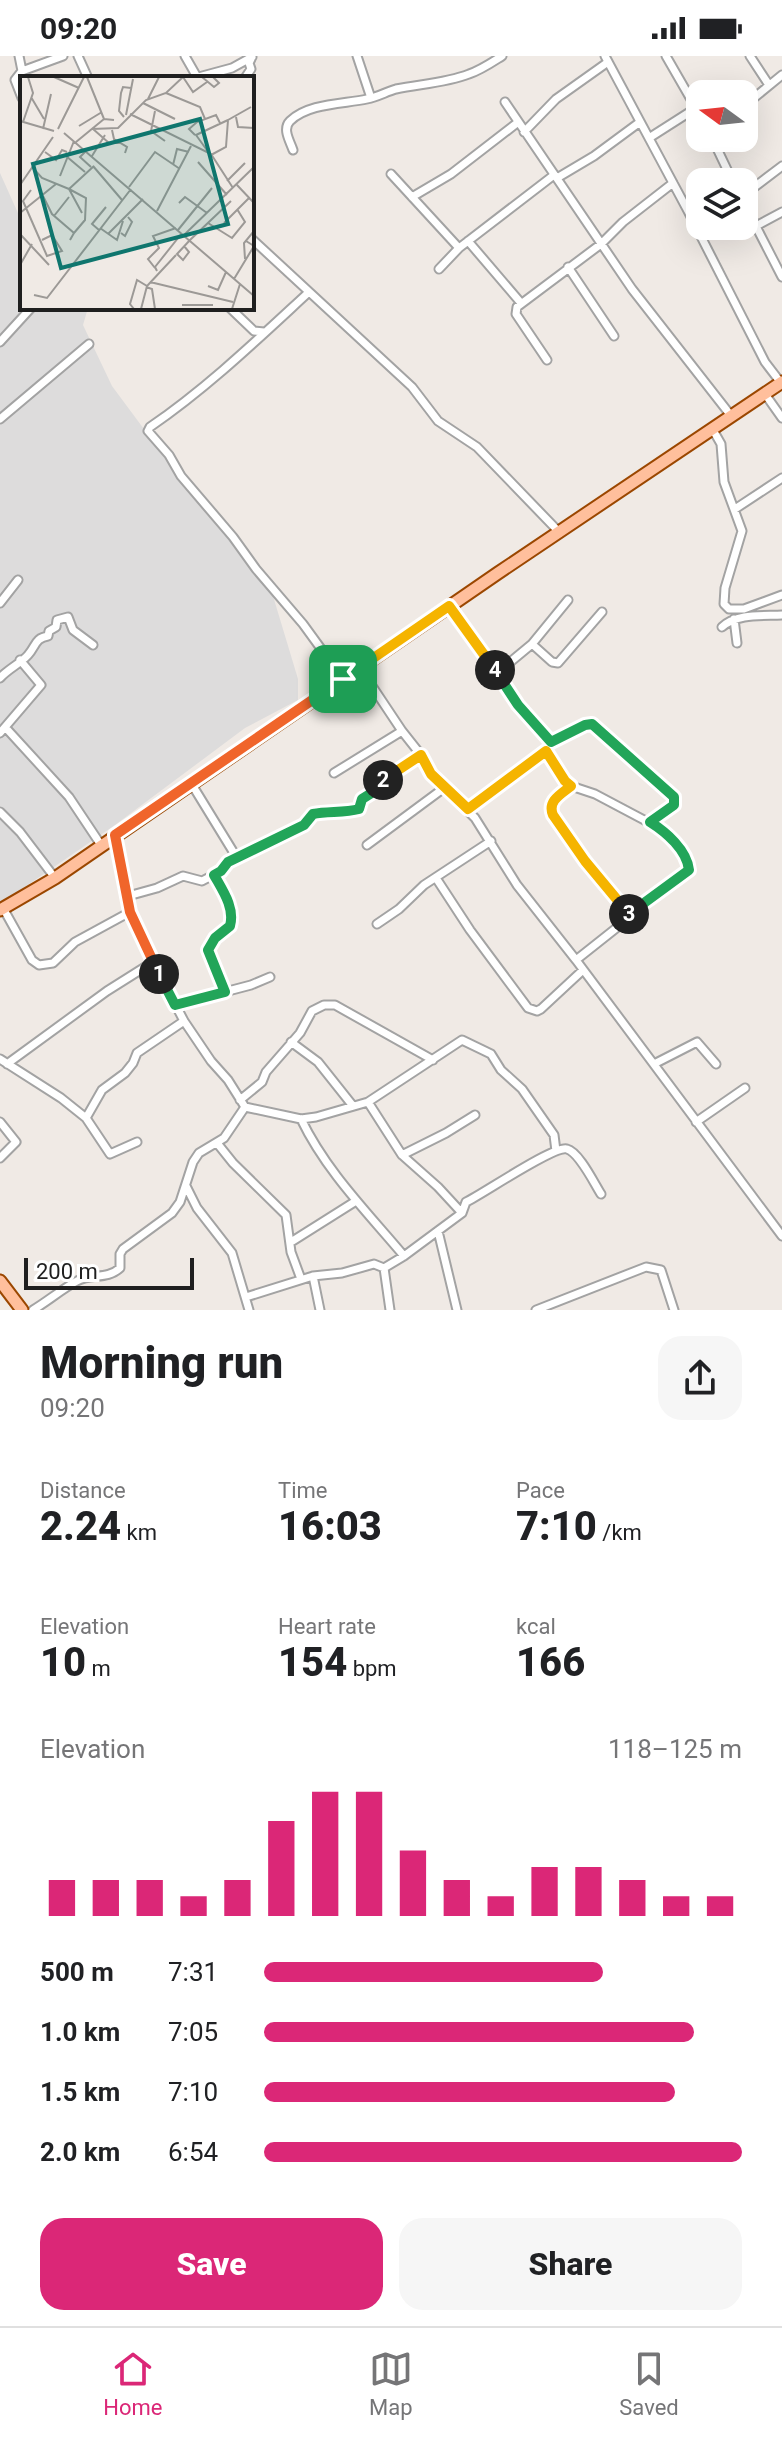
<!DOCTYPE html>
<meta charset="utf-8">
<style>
:root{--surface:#fff;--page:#f6f6f6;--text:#202124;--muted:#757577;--line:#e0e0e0;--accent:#db2777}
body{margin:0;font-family:Roboto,sans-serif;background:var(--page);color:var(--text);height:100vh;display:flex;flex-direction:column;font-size:30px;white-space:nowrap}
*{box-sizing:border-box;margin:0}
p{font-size:26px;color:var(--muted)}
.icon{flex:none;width:44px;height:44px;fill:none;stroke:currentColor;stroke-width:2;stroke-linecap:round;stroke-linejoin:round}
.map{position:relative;height:1254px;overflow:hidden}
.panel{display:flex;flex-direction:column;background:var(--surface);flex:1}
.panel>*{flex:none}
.needle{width:52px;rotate:285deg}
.controls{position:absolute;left:686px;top:24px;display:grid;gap:16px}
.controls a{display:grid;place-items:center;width:72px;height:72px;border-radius:16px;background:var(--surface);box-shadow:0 8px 32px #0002;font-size:40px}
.scale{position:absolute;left:24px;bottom:20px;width:170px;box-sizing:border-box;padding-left:8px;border:4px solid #1f1f1f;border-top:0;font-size:22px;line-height:28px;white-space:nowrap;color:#1f1f1f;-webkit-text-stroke:6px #fff;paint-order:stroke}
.pin{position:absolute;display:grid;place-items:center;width:68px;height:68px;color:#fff;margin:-34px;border-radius:16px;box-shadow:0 4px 12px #0006}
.km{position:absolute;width:40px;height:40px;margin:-20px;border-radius:50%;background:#222;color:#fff;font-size:22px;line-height:40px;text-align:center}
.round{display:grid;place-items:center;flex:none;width:84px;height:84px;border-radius:24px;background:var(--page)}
.headline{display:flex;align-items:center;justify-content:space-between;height:136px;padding:0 40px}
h1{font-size:44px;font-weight:800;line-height:60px}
.metrics{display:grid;grid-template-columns:repeat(3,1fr);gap:12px;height:136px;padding:8px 40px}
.metrics div{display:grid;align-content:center}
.metrics b{font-size:40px;font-weight:800}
.metrics small{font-size:22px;font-weight:400}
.metrics p{font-size:22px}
.chart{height:224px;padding:16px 40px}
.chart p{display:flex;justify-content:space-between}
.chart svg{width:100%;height:144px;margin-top:8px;stroke:var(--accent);stroke-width:6}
.primary-button{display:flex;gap:16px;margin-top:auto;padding:16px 40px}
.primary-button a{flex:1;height:92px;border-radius:24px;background:var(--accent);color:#fff;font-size:32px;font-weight:800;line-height:92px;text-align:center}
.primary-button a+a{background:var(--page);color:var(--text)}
ul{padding:0 40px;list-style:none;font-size:26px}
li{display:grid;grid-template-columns:128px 96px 1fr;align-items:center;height:60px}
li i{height:20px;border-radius:10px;background:var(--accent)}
.status{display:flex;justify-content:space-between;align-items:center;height:56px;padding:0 40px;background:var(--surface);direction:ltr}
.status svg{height:22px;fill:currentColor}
.menu{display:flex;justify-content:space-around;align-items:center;height:112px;border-top:2px solid var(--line);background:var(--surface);font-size:22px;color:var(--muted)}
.menu a{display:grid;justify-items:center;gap:4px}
.menu .on{color:var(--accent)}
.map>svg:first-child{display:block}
.residential{fill:#dddcdc}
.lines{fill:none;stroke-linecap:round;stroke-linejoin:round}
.street-casing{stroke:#a3a3a3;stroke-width:11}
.primary-casing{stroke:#9b4700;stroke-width:15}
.street{stroke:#fff;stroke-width:7}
.primary{stroke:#ffbf9c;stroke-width:11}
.split-1-casing{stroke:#fff;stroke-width:16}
.split-2-casing{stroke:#fff;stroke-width:16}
.split-3-casing{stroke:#fff;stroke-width:16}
.split-4-casing{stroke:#fff;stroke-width:16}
.split-5-casing{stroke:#fff;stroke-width:16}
.split-1{stroke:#f0652b;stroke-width:10}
.split-2{stroke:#22a559;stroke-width:10}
.split-3{stroke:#f5b400;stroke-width:10}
.split-4{stroke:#22a559;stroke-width:10}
.split-5{stroke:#f5b400;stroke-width:10}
.inset-road{fill:none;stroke:#9c9996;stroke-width:2}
.view{fill:#0f766e;fill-opacity:0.15;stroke:#0f766e;stroke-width:4}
.inset-edge{fill:none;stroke:#1f1f1f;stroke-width:4}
</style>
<div class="status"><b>09:20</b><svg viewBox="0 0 49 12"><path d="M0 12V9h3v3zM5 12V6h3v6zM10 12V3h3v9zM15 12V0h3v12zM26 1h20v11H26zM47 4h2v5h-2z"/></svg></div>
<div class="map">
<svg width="782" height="1254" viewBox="0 0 782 1254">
<rect width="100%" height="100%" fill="#f0eae5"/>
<path class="residential" d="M0 117 22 166V252H88L83 269 112 330 158 392 270 530 298 623V644L245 672 115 769 0 848Z"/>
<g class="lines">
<defs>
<path id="street" d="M19 0 22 15
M78 0 88 22
M185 0 197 21
M357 0 371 42
M605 0 688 155 765 306 781 327
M666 0 700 59
M750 0 769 29
M195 22 232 12 252 1
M245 22 251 13 249 7 251 3
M22 42 15 24 22 15 63 0
M505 46 632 233 732 361
M744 50 782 19
M524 76 556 43 608 6
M649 82 696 52
M712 82 733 126
M293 94C290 85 282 73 290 65 308 47 344 48 367 43 377 41 386 36 396 33 420 28 446 27 469 18 481 14 491 7 502 0
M391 118 459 192
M557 122 594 100 640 66
M744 139 782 110
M412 141 451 118 517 67
M744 147 782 221
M756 170 782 156
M252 183 412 331 438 365 477 391 560 477
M468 185 521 247
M568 211 614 280
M439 213 459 192 554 119
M309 236C258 283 207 332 150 371L148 375 169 399 181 420 233 481 256 513 303 568 343 623
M230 252 254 275 264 276
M0 286 31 252
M547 304 516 258 517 251 601 188 623 166 673 127
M765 338 782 362
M0 363 89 288
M713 374 721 388 724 426 742 475 725 532 724 548 729 553H744L782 539
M735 453 782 422
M0 547 18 524
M449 550 518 649 551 686 546 695 565 725 571 730 595 738 663 774 673 784 689 807 687 816 576 904
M734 563 737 587
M722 571C737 557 763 560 782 559
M532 588 552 606 558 607 602 556
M360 612 402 675 421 699 431 718 475 762 517 829 576 904 782 1180
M497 617 532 588 568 544
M0 622C8 613 21 607 28 599 36 590 35 582 48 580L49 575 56 571 57 564 68 561 73 574 93 589
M5 671 69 741 101 789
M0 677 41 629 20 604
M551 686 585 669 592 668 674 741V749L650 766
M334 717 402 675
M191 727 237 802
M571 730 552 746 551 755 585 805 630 859
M468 753 546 695
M0 756 20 776 55 822
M115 781 130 856 153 906 184 965 211 1005 228 1024 245 1051
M367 789 444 732
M214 819C223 835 235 851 230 870L215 882 208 894 225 936
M436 822 470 874 528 952 537 955 541 953 583 914
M128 840 157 832 183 820 202 825 221 815 228 806 304 769 313 758C328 755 344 757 359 753L362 743 370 738 381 726 399 712 421 699
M3 852 32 904 39 909 53 907 75 886 130 856
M377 868 399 853 424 829 491 785
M175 949 251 929 270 921
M291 986 318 1006 353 1050
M0 1003 61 1042 86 1062 110 1098 137 1086
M7 1008 107 935 153 906
M654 1008 697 986 716 1008
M240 1044 262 1026 266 1016 300 977 312 955 324 949H335L433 1004
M368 1046 402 1099 438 1131 462 1157
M245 1051 301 1063 316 1061 368 1046 462 984 491 998 501 1014 522 1033 554 1079 556 1095
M86 1062 102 1034 125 1017 133 1007 137 997 184 965
M301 1063C326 1115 367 1156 404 1200
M0 1066 16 1086 0 1102
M696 1066 745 1032
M217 1087 233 1107 286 1159 291 1196 301 1223
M402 1099 446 1077 475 1059
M186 1130 197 1152 232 1197 249 1254
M438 1175 457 1254
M291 1186 356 1145
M384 1212 390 1254
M313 1220 320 1254
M246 1241 313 1220 342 1217 374 1208 384 1212 404 1200 462 1157 466 1146C483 1138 554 1089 567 1093 579 1096 594 1127 601 1138
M33 1254C48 1245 62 1233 77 1225 91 1217 107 1224 120 1212V1198L123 1193 172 1157 180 1146 193 1106 199 1097 224 1082 245 1051
M536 1254 646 1211 661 1214 674 1254"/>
<path id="primary" d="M0 854 55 822 498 517 782 326
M0 1225 22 1254"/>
</defs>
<use href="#street" class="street-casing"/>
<use href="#primary" class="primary-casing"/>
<use href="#street" class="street"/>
<use href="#primary" class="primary"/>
</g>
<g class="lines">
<defs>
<path id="split-1" d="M159 918 130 856 115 779 343 623"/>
<path id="split-2" d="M159 918 175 949 225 936 208 894 215 882 230 870C235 852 223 835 214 819L221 815 228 806 304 769 313 758C328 755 344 757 359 753L362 743 370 738 383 724"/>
<path id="split-3" d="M383 724 421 699 431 718 468 753 546 695 565 725 571 730C561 738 547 745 553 759L585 805 629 858"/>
<path id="split-4" d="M495 614 518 649 551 686 585 669 592 668 674 741V749L650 766C666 776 687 794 689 814L629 858"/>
<path id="split-5" d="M343 623 449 550 495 614"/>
</defs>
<use href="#split-1" class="split-1-casing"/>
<use href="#split-2" class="split-2-casing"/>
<use href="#split-3" class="split-3-casing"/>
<use href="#split-4" class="split-4-casing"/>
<use href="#split-5" class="split-5-casing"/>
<use href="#split-1" class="split-1"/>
<use href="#split-2" class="split-2"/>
<use href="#split-3" class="split-3"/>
<use href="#split-4" class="split-4"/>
<use href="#split-5" class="split-5"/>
</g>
<g transform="translate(20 20)">
<rect width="234" height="234" fill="#f0eae5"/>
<path class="inset-road" d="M34 1 59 12M67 1 84 43M163 1 173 16 187 6M182 1 194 11 199 7 193 1M146 17 180 31 185 43M11 21 24 43M128 23 139 1M123 27 155 43M135 35 131 55 145 65M110 38 191 78 213 112M106 39 113 3M104 41 99 35 101 17 103 11 111 12M216 41 218 51 234 52M0 45 34 55M3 46 13 17 8 1M59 50 82 36M23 53 31 18M38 53 64 1M72 53 98 52 126 24 146 17 163 1M73 53 89 67H100M92 54 94 63 107 71 105 77M44 57 234 220M175 59 169 53 177 46 196 39 200 47M56 66 84 43 94 44M67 74 60 81 71 91M25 76 36 84 42 74 47 76M189 77 176 59 208 44M191 79 206 71 208 44 231 31M46 80 65 96M72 80 85 59M178 86 207 119M153 89 157 73 169 76M73 90 102 124M13 92 22 102 49 113M40 100 54 65M207 105 225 87M0 109 33 61M217 109 234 127M109 111 135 76 160 93M49 113 66 122 65 144 54 157M49 113 74 90M49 113 62 137M11 114 3 125 27 180 42 175 32 159 22 164M23 120 32 138 54 157 50 164M159 127 165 121 187 137M137 135 171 70M0 137 36 108M34 140 49 121M188 147 212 162 225 146 217 133M204 147 229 122M80 152 97 164 103 145M79 154 72 148 86 131M158 154 192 112M101 157 105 160 112 146 108 141M0 158 29 189M88 158 123 123M164 159 234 91M164 170 169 176 163 184 157 178 170 164 211 125M225 183 224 167 234 155M0 189 12 168M135 192 128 183 139 172 133 160 156 152M137 195 135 191 162 157M214 203 234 170 226 165M130 206 213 226M188 210 198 214 206 196M126 211 132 213 135 233M14 219 27 222 111 113M162 229H193M114 233 110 228 117 204 127 210M121 233 127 210 156 179M212 233 220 208"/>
<path class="view" d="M180 43 208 148 41 192 13 88Z"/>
<rect width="234" height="234" class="inset-edge"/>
</g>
</svg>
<div class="controls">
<a><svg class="needle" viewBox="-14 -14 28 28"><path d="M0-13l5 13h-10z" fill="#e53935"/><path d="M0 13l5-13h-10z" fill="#757577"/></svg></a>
<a><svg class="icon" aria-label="layers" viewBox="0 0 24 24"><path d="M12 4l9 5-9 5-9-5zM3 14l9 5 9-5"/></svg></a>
</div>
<div class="scale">200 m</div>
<div class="pin" style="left:343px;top:623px;background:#1e9e55"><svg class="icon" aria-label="arrive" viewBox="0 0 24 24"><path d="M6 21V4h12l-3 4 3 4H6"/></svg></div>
<b class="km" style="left:159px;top:918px">1</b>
<b class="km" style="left:383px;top:724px">2</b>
<b class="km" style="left:629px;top:858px">3</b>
<b class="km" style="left:495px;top:614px">4</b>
</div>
<section class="panel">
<div class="headline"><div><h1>Morning run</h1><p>09:20</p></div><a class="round"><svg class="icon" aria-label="share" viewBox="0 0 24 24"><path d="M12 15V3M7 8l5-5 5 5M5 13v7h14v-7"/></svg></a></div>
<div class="metrics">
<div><p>Distance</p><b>2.24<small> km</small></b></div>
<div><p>Time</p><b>16:03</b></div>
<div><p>Pace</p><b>7:10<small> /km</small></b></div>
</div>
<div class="metrics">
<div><p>Elevation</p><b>10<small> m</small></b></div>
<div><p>Heart rate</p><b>154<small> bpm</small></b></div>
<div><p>kcal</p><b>166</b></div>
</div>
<div class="chart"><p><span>Elevation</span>118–125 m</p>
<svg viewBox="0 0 160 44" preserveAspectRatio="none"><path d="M5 44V33M15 44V33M25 44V33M35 44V38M45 44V33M55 44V15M65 44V6M75 44V6M85 44V24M95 44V33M105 44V38M115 44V29M125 44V29M135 44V33M145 44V38M155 44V38"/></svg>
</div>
<ul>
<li><b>500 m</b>7:31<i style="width:71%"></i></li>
<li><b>1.0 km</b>7:05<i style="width:90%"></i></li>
<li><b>1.5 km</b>7:10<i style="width:86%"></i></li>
<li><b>2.0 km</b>6:54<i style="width:100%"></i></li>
</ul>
<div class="primary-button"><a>Save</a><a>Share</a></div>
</section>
<nav class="menu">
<a class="on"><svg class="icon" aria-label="home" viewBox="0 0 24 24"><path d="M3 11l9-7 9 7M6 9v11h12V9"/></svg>Home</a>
<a><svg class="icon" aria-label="map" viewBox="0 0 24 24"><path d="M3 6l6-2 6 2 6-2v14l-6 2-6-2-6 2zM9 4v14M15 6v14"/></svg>Map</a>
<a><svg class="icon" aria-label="saved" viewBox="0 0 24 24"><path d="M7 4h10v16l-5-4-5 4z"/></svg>Saved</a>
</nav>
